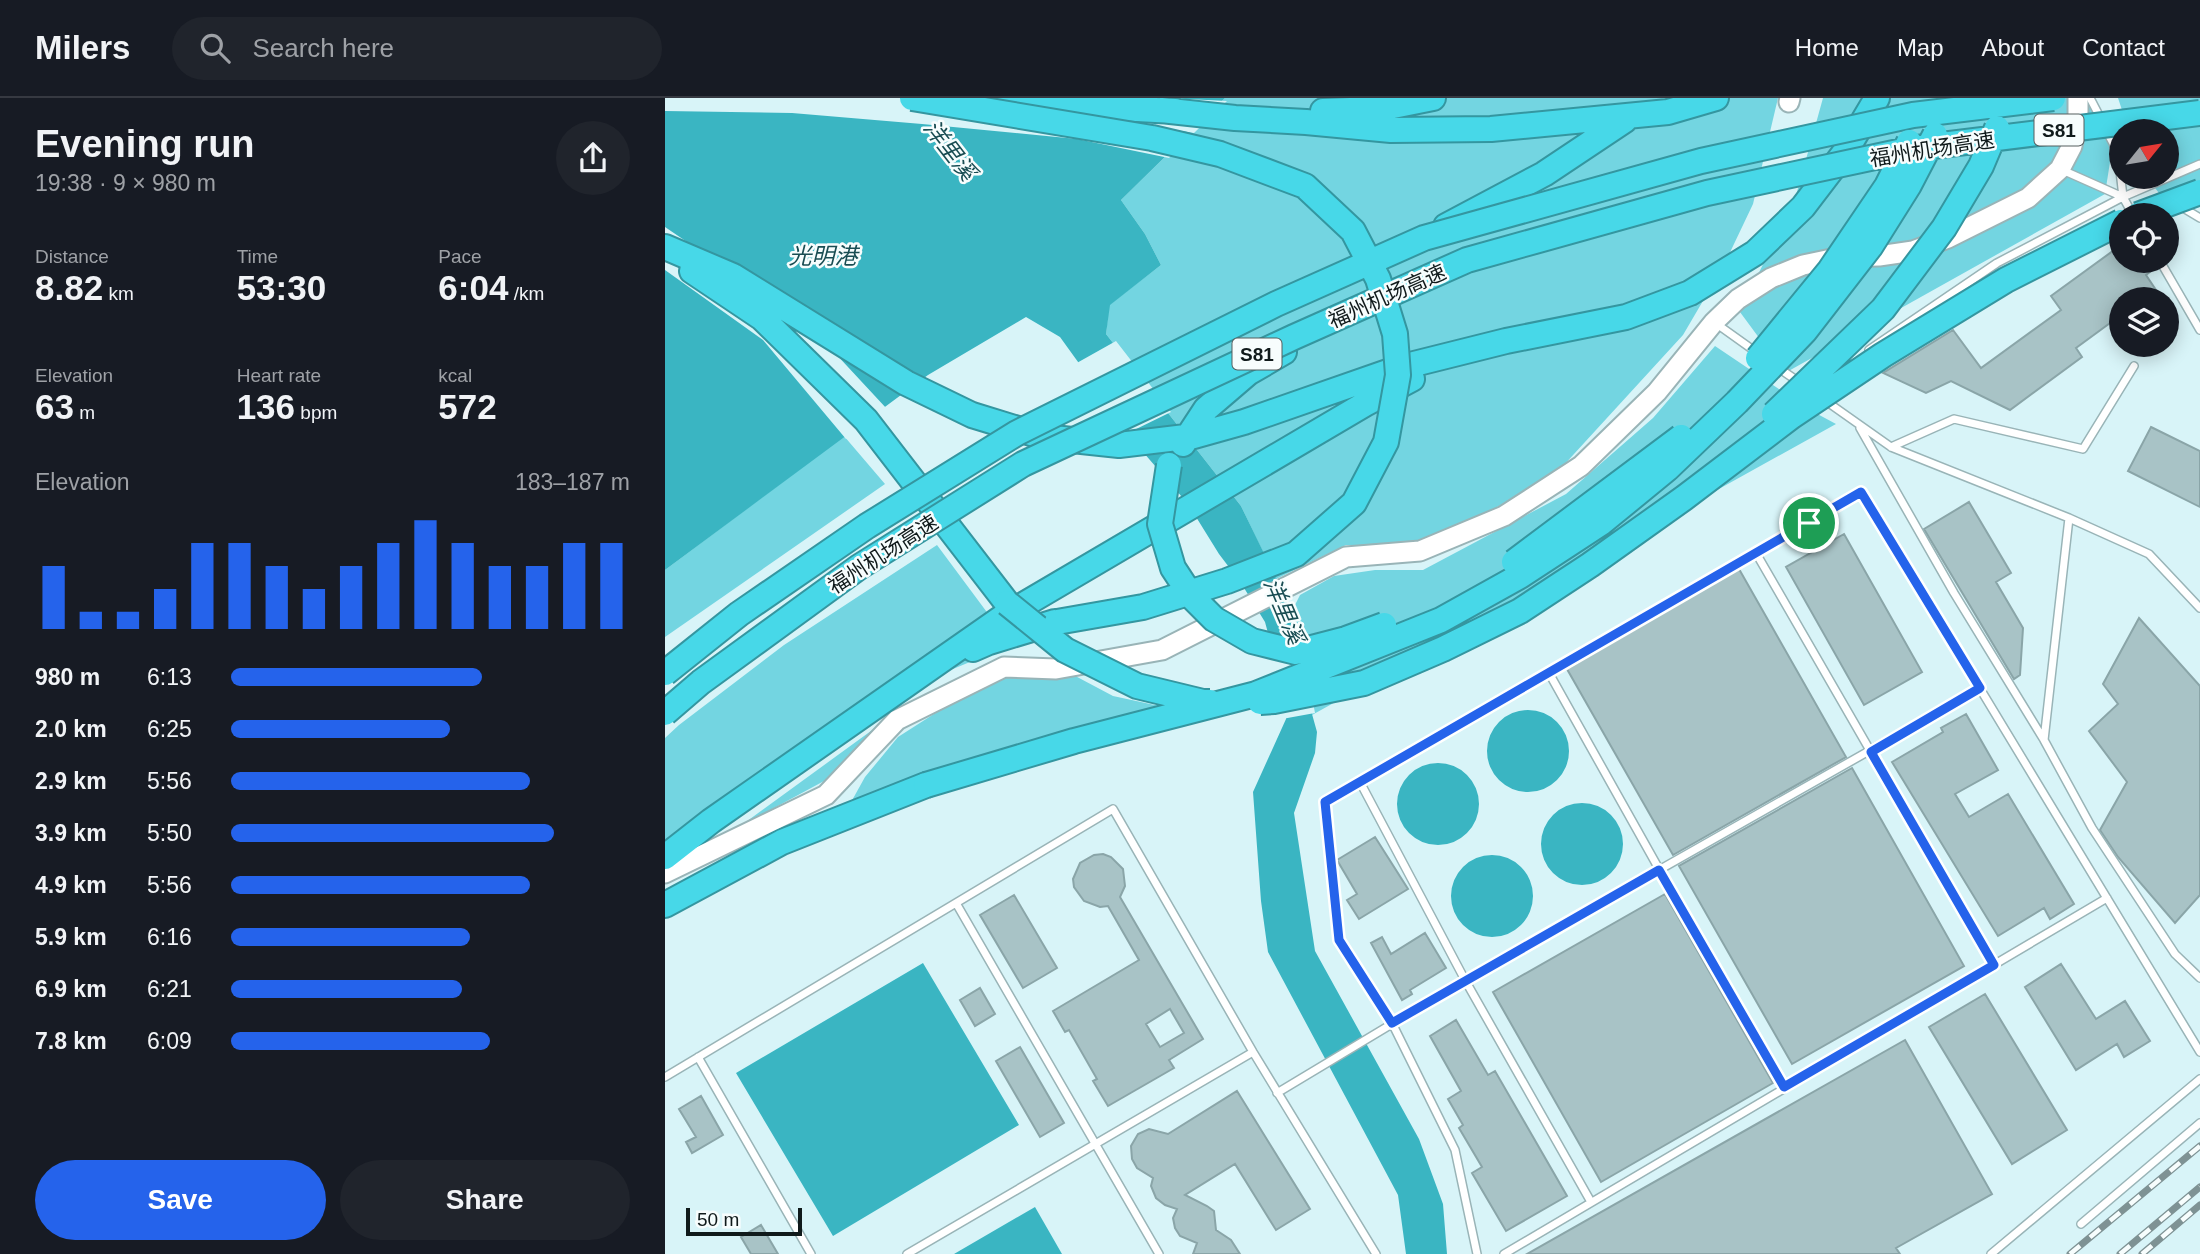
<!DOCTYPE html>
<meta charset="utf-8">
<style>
:root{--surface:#171b24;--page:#20242c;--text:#f1f3f6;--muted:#9ea1a6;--line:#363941;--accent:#2563eb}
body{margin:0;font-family:Arial,"Noto Sans SC",sans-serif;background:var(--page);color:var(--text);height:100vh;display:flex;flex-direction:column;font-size:26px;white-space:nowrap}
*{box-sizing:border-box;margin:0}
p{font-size:23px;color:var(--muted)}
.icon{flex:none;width:38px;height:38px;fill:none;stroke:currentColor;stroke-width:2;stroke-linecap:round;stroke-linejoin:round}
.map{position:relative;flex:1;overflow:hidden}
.drawer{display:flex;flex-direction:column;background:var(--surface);width:665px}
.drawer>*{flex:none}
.needle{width:46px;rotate:60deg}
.controls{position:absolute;left:1444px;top:21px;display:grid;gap:14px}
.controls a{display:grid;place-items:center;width:70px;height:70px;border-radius:50%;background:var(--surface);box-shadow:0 4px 18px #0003;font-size:35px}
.scale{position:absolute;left:21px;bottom:18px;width:116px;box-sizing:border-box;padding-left:7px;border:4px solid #101a1b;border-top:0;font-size:19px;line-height:24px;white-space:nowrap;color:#101a1b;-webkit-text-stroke:5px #f7fdfd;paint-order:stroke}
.pin{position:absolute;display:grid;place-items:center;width:60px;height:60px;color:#fff;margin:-30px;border:4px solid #fff;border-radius:50%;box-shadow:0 2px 7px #0007}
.round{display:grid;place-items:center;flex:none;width:74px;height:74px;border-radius:37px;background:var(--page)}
.head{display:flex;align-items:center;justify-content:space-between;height:119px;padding:0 35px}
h1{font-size:38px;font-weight:700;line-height:52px}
.metrics{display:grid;grid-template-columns:repeat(3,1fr);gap:10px;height:119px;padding:7px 35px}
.metrics div{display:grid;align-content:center}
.metrics b{font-size:35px;font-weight:700}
.metrics small{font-size:19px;font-weight:400}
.metrics p{font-size:19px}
.chart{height:196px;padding:14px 35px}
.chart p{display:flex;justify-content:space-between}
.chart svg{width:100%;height:126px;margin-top:7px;stroke:var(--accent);stroke-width:6}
.button{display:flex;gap:14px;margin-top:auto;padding:14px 35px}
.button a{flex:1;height:80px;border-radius:42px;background:var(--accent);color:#fff;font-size:28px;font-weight:700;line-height:80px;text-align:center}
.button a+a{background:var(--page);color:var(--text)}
ul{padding:0 35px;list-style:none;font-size:23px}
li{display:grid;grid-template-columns:112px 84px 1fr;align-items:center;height:52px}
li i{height:18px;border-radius:9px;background:var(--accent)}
header{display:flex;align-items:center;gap:42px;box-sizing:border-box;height:98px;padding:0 35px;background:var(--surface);border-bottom:2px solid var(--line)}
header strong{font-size:33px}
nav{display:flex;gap:38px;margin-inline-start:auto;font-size:24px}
.search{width:490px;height:63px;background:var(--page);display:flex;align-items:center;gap:18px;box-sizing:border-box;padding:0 24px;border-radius:38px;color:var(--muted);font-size:26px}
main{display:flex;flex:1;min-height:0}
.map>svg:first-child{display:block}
.green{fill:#73d5e1}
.water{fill:#3ab5c2}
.pier{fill:#d8f4f8}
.building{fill:#a8c3c6;stroke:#8aa5a8;stroke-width:2;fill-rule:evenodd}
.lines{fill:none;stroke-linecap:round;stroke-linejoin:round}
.lane-casing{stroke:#99b4b7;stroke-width:10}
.secondary-casing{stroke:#99b4b7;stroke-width:23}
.highway-casing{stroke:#3496a0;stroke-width:28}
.lane{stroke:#fff;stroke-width:7}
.secondary{stroke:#fff;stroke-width:19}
.highway{stroke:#47d8e8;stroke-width:24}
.rail-casing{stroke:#7e9294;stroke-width:7}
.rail{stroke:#f7fdfd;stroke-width:4.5;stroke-dasharray:13;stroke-linecap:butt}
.highway-bridge-casing{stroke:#3496a0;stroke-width:28;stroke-linecap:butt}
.highway-bridge{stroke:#47d8e8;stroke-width:24}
.route-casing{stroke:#fff;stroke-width:14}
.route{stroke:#2563eb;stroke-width:9}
.labels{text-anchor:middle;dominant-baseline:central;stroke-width:5;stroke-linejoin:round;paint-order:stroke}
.shield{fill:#f7fdfd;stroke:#555e5f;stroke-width:2}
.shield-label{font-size:19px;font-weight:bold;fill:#101a1b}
.street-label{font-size:21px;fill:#101a1b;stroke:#f7fdfd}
.water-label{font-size:23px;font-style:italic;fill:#194d53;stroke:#f7fdfd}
</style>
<header>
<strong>Milers</strong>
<div class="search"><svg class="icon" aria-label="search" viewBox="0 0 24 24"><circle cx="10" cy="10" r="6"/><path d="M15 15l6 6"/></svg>Search here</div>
<nav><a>Home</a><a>Map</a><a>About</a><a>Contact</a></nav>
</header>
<main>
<section class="drawer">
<div class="head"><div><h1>Evening run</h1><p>19:38 · 9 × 980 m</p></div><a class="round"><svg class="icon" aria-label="share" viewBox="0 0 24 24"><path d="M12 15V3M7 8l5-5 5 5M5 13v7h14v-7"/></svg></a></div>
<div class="metrics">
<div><p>Distance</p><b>8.82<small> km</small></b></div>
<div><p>Time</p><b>53:30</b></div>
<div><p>Pace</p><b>6:04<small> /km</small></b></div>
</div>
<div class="metrics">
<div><p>Elevation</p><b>63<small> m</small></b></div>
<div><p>Heart rate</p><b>136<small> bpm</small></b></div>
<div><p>kcal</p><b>572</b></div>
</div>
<div class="chart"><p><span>Elevation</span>183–187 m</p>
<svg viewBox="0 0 160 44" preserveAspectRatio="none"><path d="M5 44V22M15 44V38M25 44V38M35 44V30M45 44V14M55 44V14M65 44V22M75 44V30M85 44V22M95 44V14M105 44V6M115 44V14M125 44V22M135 44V22M145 44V14M155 44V14"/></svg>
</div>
<ul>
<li><b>980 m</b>6:13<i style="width:63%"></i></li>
<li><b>2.0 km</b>6:25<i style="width:55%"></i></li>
<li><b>2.9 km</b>5:56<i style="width:75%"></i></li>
<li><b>3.9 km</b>5:50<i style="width:81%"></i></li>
<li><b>4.9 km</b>5:56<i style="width:75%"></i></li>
<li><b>5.9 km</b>6:16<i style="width:60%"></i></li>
<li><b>6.9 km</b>6:21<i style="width:58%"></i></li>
<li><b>7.8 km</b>6:09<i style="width:65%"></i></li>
</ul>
<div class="button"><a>Save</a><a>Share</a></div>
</section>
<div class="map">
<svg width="1535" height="1156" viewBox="0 0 1535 1156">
<rect width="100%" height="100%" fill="#d8f4f8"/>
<path class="green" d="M560 0H1113L1088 106 1059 167 1018 237 898 368 797 431 742 447H681L611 481 576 408 441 236 444 207 496 167 480 136 456 102Z
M1158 0H1428L1444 48 1445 64 1440 96 1120 275 1072 210 1083 197 1130 101Z
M1453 0H1535V100L1505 110 1482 79H1502V33H1464Z
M1050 248 1145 312 1171 326 647 617 627 513 635 497 669 478 710 472H758L901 396 988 320Z
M179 338 220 386 0 539V472Z
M272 447 324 517 362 546 334 552 208 604 0 752V640L14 627 119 547Z
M399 572 448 598 499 609C390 635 288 660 185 706L200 679 233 639 283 607 347 576Z
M210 630 172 676 74 729Z"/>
<path class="water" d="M0 0H560L456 102 480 136 496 167 445 207 441 236 576 408 627 513 647 616 652 634 650 655 629 715 650 853 754 1041 778 1106 782 1156H741L733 1097 603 854 596 803 588 694 621 621 623 609 600 524 576 485 554 456 523 406 478 354 395 239 361 219 263 277 0 472Z
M822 653a41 41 0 1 1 82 0a41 41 0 1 1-82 0Z
M732 706a41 41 0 1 1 82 0a41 41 0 1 1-82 0Z
M876 746a41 41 0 1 1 82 0a41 41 0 1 1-82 0Z
M786 798a41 41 0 1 1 82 0a41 41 0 1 1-82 0Z
M258 865 354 1027 168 1138 71 975Z
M370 1109 397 1156H289Z"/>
<path class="pier" d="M0 0H501L562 3 529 35 498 30 493 33 523 41 504 60 412 41 257 26 127 15 0 13Z
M0 129 143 226 222 311 181 341 98 242 0 172Z
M451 243 506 314 461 336 410 266Z
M599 534 629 540 636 539 650 615 617 621 619 609Z"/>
<path class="building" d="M1456 147V163H1478L1486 173 1481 177 1491 192 1478 201H1456V217L1411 250 1417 259 1345 312 1286 283 1261 295 1218 275 1288 232 1316 270 1396 212 1386 198Z
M1486 329 1535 353V409L1463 373Z
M1304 404 1346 475 1331 484 1358 530 1355 577 1349 581 1259 431Z
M1179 436 1257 574 1199 607 1121 469Z
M1074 471 1181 659 1008 757 902 571Z
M1474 520 1535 588V797L1510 825 1453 759 1435 732 1462 684 1424 633 1453 606 1438 586Z
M1301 616 1333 672 1290 696 1304 719 1343 696 1409 806 1385 821 1379 810 1333 838 1227 664 1278 634 1276 630Z
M1187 670 1299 868 1127 966 1014 768Z
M710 739 743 791 694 821 682 802 692 796 672 762Z
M438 756 446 759 458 771 460 788 455 799 538 941 504 962 509 970 443 1008 428 983 432 981 404 932 400 934 388 913 474 862 443 808 435 809 419 803 409 789 408 781 415 765 429 757ZM505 911 519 935 495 949 481 926Z
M1000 796 1108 985 936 1084 828 894Z
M349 797 392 870 358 890 315 817Z
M760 835 781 870 745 892 747 896 737 902 706 845 717 839 726 856Z
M1396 866 1431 921 1460 903 1485 943 1459 959 1452 946 1411 972 1360 889Z
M315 890 330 916 310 928 295 902Z
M1320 896 1402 1032 1347 1066 1264 929Z
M791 922 823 977 830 973 902 1098 841 1133 807 1075 817 1069 794 1030 798 1027 783 1001 796 993 765 938Z
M1240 942 1327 1096 1231 1150 1235 1156H862Z
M355 949 399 1025 375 1039 331 963Z
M572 993 645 1111 611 1132 570 1066 520 1097 542 1108 549 1113 551 1132 566 1142 575 1156H528L532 1145 515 1138 510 1130 508 1120 512 1111 500 1107 491 1100 486 1088 488 1080 472 1070 467 1061 466 1048 473 1036 484 1031 503 1036Z
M36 998 58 1037 27 1055 21 1044 31 1039 14 1011Z
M96 1127 113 1156H86L76 1139Z"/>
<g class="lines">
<defs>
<path id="lane" d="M1425 0 1436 21
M1441 32 1453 55 1458 99
M1395 71 1458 99 1468 117
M1515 108 1535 120
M1495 163 1535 232
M1049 224 1091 254
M1204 252 1332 165 1458 99 1535 66
M1112 269 1134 284
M1158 301 1226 349 1404 420 1484 456 1535 510
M1195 330 1289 495 1379 642
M1226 349 1289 321 1418 351 1469 268
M1404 420 1379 642 1427 730 1510 856 1535 880
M1091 455 1329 867
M884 575 994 771 1119 989
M695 684 800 882 926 1104
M291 805 494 1156
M33 959 146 1156
M0 979 448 711 588 954 711 1156
M612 995 800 882 1315 590
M1416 1126 1535 1025
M242 1156 588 954
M812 1156 790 1052 727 925 674 842 660 703 1196 394 1535 954
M839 1156 1442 800
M1326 1156 1535 981"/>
<path id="secondary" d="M1124 4 1125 0
M0 775 161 697 232 622 339 569 391 571 497 552 681 459 755 453 839 418 916 368 992 294 1049 224 1073 201 1106 180 1138 167 1176 159 1214 158 1248 153 1283 140 1363 100 1395 71 1407 48 1413 18V0"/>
<path id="highway" d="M316 3 510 13
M496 12 570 20 641 24 726 32 826 31 1003 14 1051 0
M658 13 713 11 768 0
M781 128 879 76 960 22
M0 149 68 178 241 285 307 317 379 339 454 347 529 338 579 324 737 269 841 243 961 219 1025 195 1090 155 1138 109 1180 54 1212 0
M27 173 97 220 201 322 342 505
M518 346 541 311 583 275 619 254
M308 551 324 544 390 524
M0 759 46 723 338 519 700 306 747 281
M0 807 117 744 261 687"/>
</defs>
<use href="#lane" class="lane-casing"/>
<use href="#secondary" class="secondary-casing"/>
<use href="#highway" class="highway-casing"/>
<use href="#lane" class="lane"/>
<use href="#secondary" class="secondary"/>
<use href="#highway" class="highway"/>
<defs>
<path id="rail" d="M1405 1156 1535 1048
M1455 1156 1535 1089
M1477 1156 1535 1107"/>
</defs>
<use href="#rail" class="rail-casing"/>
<use href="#rail" class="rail"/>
<defs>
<path id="highway-bridge" d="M247 0 487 40 555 56 640 88 688 133 713 181 730 236 733 277 721 344 689 405 631 456 562 483 478 509 392 524
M1473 117 1535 94
M1093 260 1165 172 1222 88 1244 44
M1109 316 1218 211 1279 130 1316 68 1332 30
M504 367 495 426 508 470 527 499 549 521 587 543 631 554 681 541 719 527
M849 464 1016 339
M342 505 400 552 472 588 538 604H545
M0 575 74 516 202 428 352 335 611 206 759 140 1036 63 1248 17 1388 0
M595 604 609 603 699 585 778 551 855 513 925 467 1019 400 1127 318 1218 257 1341 182 1456 124
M0 615 36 584 194 469 358 366 629 239 802 162 1042 95 1252 50 1535 15
M261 687 409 643 591 596 776 522 855 478 936 425 1002 371 1072 304 1140 233 1205 149 1244 87 1270 37"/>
</defs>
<use href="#highway-bridge" class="highway-bridge-casing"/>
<use href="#highway-bridge" class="highway-bridge"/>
</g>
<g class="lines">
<defs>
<path id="route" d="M1196 394 1315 590 1206 654 1329 867 1119 989 994 772 727 925 674 842 660 704Z"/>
</defs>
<use href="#route" class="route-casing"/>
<use href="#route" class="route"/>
</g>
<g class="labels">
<g class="shield">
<rect x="1369.5" y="16.5" width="49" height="31" rx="5"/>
<rect x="567.5" y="240.5" width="49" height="31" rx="5"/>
</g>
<g class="shield-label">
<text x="1394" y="32">S81</text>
<text x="592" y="256">S81</text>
</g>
<g class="street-label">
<text transform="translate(1267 51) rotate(-9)">福州机场高速</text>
<text transform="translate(722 198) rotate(-24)">福州机场高速</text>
<text transform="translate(218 456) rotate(-33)">福州机场高速</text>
</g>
<g class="water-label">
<text transform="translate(285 52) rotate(52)">洋里溪</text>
<text x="158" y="158">光明港</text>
<text transform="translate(619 513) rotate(67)">洋里溪</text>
</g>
</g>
</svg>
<div class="controls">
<a><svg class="needle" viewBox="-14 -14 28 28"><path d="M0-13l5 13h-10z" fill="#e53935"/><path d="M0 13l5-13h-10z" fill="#9ea1a6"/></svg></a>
<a><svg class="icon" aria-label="locate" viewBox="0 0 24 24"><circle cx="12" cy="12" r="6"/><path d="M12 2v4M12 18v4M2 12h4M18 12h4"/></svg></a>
<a><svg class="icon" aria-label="layers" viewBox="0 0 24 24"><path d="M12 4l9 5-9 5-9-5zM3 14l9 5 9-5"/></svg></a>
</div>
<div class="scale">50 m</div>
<div class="pin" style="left:1144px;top:425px;background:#1e9e55"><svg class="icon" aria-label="arrive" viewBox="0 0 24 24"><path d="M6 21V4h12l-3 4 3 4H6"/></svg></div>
</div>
</main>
